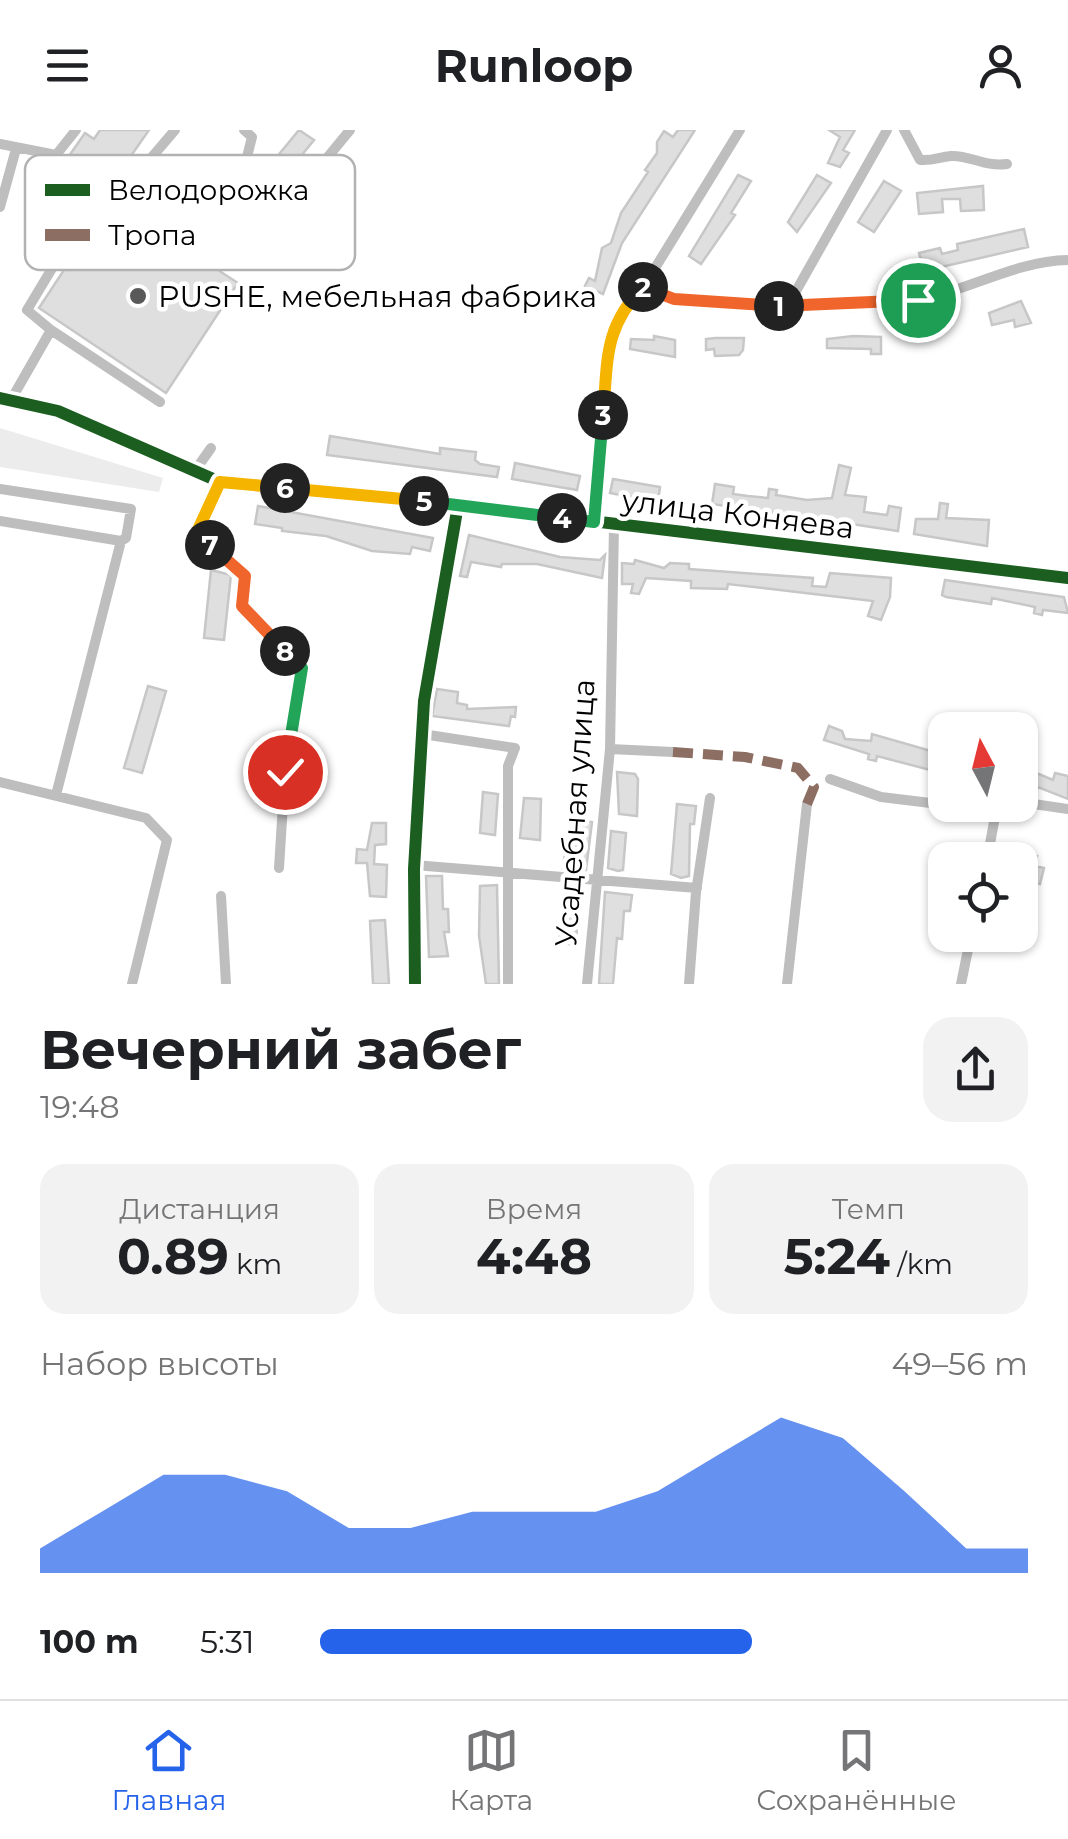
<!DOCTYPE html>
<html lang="ru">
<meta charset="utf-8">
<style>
:root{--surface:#fff;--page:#f2f2f2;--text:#202124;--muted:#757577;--line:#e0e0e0;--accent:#2563eb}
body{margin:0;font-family:Montserrat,sans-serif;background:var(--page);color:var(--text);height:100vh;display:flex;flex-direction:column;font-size:38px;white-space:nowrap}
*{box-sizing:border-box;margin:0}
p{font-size:32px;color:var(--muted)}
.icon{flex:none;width:55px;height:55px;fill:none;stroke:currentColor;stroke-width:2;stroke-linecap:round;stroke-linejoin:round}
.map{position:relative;height:854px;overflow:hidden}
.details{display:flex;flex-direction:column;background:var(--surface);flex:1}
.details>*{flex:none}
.needle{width:65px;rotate:353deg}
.buttons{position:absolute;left:928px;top:582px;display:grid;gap:20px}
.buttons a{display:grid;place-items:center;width:110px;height:110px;border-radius:20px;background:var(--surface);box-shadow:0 2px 8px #0004;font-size:50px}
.pin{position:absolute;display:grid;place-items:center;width:85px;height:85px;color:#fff;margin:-42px;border:5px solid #fff;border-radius:50%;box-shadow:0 2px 10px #0007}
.km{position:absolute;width:50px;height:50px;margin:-25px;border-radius:50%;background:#222;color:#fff;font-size:28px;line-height:50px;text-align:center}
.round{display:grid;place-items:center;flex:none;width:105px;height:105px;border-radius:30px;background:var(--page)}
.summary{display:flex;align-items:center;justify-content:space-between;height:170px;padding:0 40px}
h1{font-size:55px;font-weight:700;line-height:75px}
.stats{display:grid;grid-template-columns:repeat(3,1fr);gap:15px;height:170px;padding:10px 40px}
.stats div{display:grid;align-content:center;border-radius:25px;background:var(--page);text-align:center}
.stats b{font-size:50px;font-weight:700}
.stats small{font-size:28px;font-weight:400}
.stats p{font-size:28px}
.chart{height:280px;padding:20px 40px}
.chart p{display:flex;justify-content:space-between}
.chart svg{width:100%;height:180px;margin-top:10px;fill:var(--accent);opacity:.7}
ul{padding:0 40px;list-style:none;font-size:32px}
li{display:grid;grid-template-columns:160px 120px 1fr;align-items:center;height:75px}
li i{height:25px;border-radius:12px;background:var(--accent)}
header{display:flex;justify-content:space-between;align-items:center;height:130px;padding:0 40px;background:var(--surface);font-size:45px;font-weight:700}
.dock{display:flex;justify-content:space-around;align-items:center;height:140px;border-top:2px solid var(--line);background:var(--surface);font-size:28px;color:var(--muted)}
.dock a{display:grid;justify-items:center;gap:5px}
.dock .selected{color:var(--accent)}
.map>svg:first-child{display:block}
.green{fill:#ececec}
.building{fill:#dfdfdf;stroke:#c7c7c7;stroke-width:2.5}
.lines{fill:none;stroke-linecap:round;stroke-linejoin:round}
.minor{stroke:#bebebe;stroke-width:10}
.quiet{stroke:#8d6e63;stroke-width:10;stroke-dasharray:20 10;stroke-linecap:butt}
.cycleway-casing{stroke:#fff;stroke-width:19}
.cycleway{stroke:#1b5e20;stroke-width:12}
.split-1-casing{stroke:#fff;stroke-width:20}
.split-2-casing{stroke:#fff;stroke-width:20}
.split-3-casing{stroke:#fff;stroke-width:20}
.split-4-casing{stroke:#fff;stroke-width:20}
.split-5-casing{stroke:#fff;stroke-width:20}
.split-6-casing{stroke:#fff;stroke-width:20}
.split-7-casing{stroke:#fff;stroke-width:20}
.split-8-casing{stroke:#fff;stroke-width:20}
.split-9-casing{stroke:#fff;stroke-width:20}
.split-1{stroke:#f0652b;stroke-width:12}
.split-2{stroke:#f0652b;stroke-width:12}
.split-3{stroke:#f5b400;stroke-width:12}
.split-4{stroke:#22a559;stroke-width:12}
.split-5{stroke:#22a559;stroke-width:12}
.split-6{stroke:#f5b400;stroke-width:12}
.split-7{stroke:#f5b400;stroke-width:12}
.split-8{stroke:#f0652b;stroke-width:12}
.split-9{stroke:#22a559;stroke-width:12}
.poi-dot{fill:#595959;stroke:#fff;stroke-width:4}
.labels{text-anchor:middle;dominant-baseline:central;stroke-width:9;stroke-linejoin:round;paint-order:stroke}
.poi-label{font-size:30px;fill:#000;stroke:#fff;text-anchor:start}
.street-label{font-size:30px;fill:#000;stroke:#fff}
.key{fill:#fff;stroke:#b2b2b2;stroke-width:2.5}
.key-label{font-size:28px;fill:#000}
</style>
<header><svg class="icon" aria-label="menu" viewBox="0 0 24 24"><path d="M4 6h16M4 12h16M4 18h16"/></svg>Runloop<svg class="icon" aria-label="person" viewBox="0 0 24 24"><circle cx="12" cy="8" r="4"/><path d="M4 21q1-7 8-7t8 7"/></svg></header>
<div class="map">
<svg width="1068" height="854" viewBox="0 0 1068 854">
<rect width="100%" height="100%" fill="#fff"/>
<path class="green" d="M0 298 163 348 159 362 0 337Z"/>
<path class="building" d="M100 0H149L112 53 69 26 85 3 94 9Z
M299 0 314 10 280 52 266 40Z
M678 0H695L622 113 603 164 585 156 589 148 595 151 602 118 611 113 621 83 648 42 645 40 657 23V12L664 1 673 7Z
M829 0H855L843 20 849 23 840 37 828 33 840 7Z
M738 45 751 51 731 83 735 85 701 134 689 126Z
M817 45 831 53 797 102 788 92Z
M884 51 901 61 874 102 858 92Z
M983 56 984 80 961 81 960 69H942L943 82 919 84 917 63Z
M110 70 238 153 166 263 39 178Z
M1024 99 1028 117 924 141 919 123 940 118 942 124 958 120 957 114Z
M1021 171 1031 193 1015 197 1014 190 992 195 989 183Z
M654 206 675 210V227L630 219 631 209 654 210Z
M853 206 881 207V224H871V219L827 218V209Z
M715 208H744L743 220 739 225 715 226 714 219 706 220V209Z
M330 306 440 324V318L476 322 475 330 480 334 499 337 497 347 327 325Z
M515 333 580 346 577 360 512 349Z
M839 335 851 338 845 365 866 367 864 382 887 385 889 376 901 378 898 401 733 376 732 383 725 382 726 376 712 374 715 354 734 357 733 364 748 366 768 368 769 359 777 360 776 365 807 370 832 368Z
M613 349 660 357 658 372 610 363Z
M940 373 948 374 946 388 989 390 987 416 914 404 916 389H938Z
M258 376 433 408 430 421 412 417 410 424 372 421 326 406 282 401V398L255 394Z
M469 405 560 427 600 430 605 425 602 448 537 434H502L501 437 471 432 467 447 460 446Z
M635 430 664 438 670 433 689 434V439L813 448 812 456 826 457 830 443 891 448 890 467 881 490 868 486 873 471 763 458 728 454 727 459 691 458V451L646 448 639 464 631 463 633 454H622V433L634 434Z
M211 440 231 445 224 510 204 508Z
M945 450 1064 467 1068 483 1043 480 1042 485 1034 483 1035 477 992 468 991 474 946 467 942 465Z
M148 556 166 561 142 643 124 638Z
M437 559 458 562 457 573 467 575V579L516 577 515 587 511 586 509 596 432 586Z
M829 596 842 601 845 609 871 611 872 604 945 625V644L877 626 876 631 868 629 869 624 824 610Z
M1022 637 1053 650 1055 643 1068 646V669L1038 657 1036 662 1020 657Z
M617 642 635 644 638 649 637 686 619 684Z
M483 662 498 664 495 705 480 703Z
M524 668 541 669 540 710 520 708Z
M677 674 696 676 694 694H690L689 746 681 748 671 744Z
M574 690 592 692 586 740 563 738 565 723 570 724Z
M372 693H386V714L375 715 374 734 387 735 386 767 370 766 367 733H356L357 719 367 720Z
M611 701 626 703 623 740 618 741 608 738Z
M1026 724 1037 726 1035 736 1044 738 1040 754 1034 753 1023 795 1020 749Z
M426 746H442L443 779H448L449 802H444L448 826 429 827Z
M497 755 499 854H486L479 806 480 756Z
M566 760 582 762 581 778 576 777 577 815 559 813Z
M605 762 632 765 630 781H624L622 809 617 808 613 854H599Z
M385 790 389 854H373L370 791Z"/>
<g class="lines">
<path class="minor" d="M175 0 129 54 261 108 350 0
M904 0 920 30C933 31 939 27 951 26 970 25 984 37 1007 34
M0 14 56 25 76 0
M0 77 16 19
M230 95 252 7 244 0
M644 156C693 185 862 182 919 170 969 160 1016 131 1068 130
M787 177 887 0
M51 200 27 180 95 67 56 25
M0 268 58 281 220 352 458 375 1068 448
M11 270 51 200 160 272
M194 342 211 318
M220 352 196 404 245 446 242 476 301 538 285 642 279 738
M0 359 131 379 126 408 121 411 0 391
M594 392 609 214 620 180 644 156 740 0
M422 604 515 618 508 636V854
M610 619 673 622
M830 649 881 667 996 681 1000 675
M0 652 146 688 167 710 132 854
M56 665 121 411
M1020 672 1068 679
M987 730 996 681
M414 735 697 758
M221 766 226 854
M415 854 414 739 424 571 458 375
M587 854 610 619 614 395
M689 854 696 762 710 668
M787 854 807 674
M961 854 971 805"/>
<path class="quiet" d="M673 622 745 627 798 638 814 657 807 674"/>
<defs>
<path id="cycleway" d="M0 268 58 281 220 352 458 375 1068 448
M415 854 414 739 424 571 458 375"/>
</defs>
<use href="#cycleway" class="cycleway-casing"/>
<use href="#cycleway" class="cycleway"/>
</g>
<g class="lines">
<defs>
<path id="split-1" d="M779 176 918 170"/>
<path id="split-2" d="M643 157 674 169 779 176"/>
<path id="split-3" d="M603 285C608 231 603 198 643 157"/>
<path id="split-4" d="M562 388 594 392 603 285"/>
<path id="split-5" d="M424 371 562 388"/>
<path id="split-6" d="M285 358 424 371"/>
<path id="split-7" d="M210 415 196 404 220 352 285 358"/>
<path id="split-8" d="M210 415 245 446 242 476 285 521"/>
<path id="split-9" d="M285 521 302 538 285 642"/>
</defs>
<use href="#split-1" class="split-1-casing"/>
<use href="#split-2" class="split-2-casing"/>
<use href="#split-3" class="split-3-casing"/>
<use href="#split-4" class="split-4-casing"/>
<use href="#split-5" class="split-5-casing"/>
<use href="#split-6" class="split-6-casing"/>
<use href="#split-7" class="split-7-casing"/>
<use href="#split-8" class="split-8-casing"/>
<use href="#split-9" class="split-9-casing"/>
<use href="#split-1" class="split-1"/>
<use href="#split-2" class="split-2"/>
<use href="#split-3" class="split-3"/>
<use href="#split-4" class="split-4"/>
<use href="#split-5" class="split-5"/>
<use href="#split-6" class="split-6"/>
<use href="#split-7" class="split-7"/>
<use href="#split-8" class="split-8"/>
<use href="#split-9" class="split-9"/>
</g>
<circle class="poi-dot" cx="138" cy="166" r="10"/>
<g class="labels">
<g class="poi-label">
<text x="158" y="166">PUSHE, мебельная фабрика</text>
</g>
<g class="street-label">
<text transform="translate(738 384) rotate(7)">улица Коняева</text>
<text transform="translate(575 683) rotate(-86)">Усадебная улица</text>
</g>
</g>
<rect x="25" y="25" width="330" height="115" rx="15" class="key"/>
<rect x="45" y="54" width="45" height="12" fill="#1b5e20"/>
<rect x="45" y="99" width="45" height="12" fill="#8d6e63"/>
<g class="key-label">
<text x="108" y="70">Велодорожка</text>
<text x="108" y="115">Тропа</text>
</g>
</svg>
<div class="buttons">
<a><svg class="needle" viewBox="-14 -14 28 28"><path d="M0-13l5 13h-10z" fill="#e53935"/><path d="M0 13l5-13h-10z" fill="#757577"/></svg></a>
<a><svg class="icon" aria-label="locate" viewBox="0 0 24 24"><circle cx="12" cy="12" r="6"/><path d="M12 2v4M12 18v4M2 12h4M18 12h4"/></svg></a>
</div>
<div class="pin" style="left:918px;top:170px;background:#1e9e55"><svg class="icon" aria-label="arrive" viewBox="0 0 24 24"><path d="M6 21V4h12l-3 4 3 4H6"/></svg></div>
<div class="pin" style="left:285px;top:642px;background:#d93025"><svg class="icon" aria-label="check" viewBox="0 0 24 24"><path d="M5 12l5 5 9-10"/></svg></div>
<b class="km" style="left:779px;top:176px">1</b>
<b class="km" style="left:643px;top:157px">2</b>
<b class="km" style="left:603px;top:285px">3</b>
<b class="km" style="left:562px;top:388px">4</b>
<b class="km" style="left:424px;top:371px">5</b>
<b class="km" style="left:285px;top:358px">6</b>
<b class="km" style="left:210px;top:415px">7</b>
<b class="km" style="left:285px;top:521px">8</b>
</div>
<section class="details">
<div class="summary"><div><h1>Вечерний забег</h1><p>19:48</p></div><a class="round"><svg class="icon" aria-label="share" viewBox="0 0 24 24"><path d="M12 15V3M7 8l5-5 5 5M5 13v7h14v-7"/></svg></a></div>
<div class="stats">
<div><p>Дистанция</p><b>0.89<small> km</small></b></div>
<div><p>Время</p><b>4:48</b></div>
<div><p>Темп</p><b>5:24<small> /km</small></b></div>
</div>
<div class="chart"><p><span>Набор высоты</span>49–56 m</p>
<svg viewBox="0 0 160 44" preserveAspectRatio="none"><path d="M0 44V38L10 29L20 20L30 20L40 24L50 33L60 33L70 29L80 29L90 29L100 24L110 15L120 6L130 11L140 24L150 38L160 38V44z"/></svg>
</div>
<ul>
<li><b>100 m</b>5:31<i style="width:61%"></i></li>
</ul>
</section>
<nav class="dock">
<a class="selected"><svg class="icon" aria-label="home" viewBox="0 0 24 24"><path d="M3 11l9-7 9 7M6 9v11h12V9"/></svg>Главная</a>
<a><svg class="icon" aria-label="map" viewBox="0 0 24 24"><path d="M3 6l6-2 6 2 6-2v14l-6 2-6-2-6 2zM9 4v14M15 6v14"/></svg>Карта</a>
<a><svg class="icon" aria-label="saved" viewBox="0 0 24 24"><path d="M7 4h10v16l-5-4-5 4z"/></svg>Сохранённые</a>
</nav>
